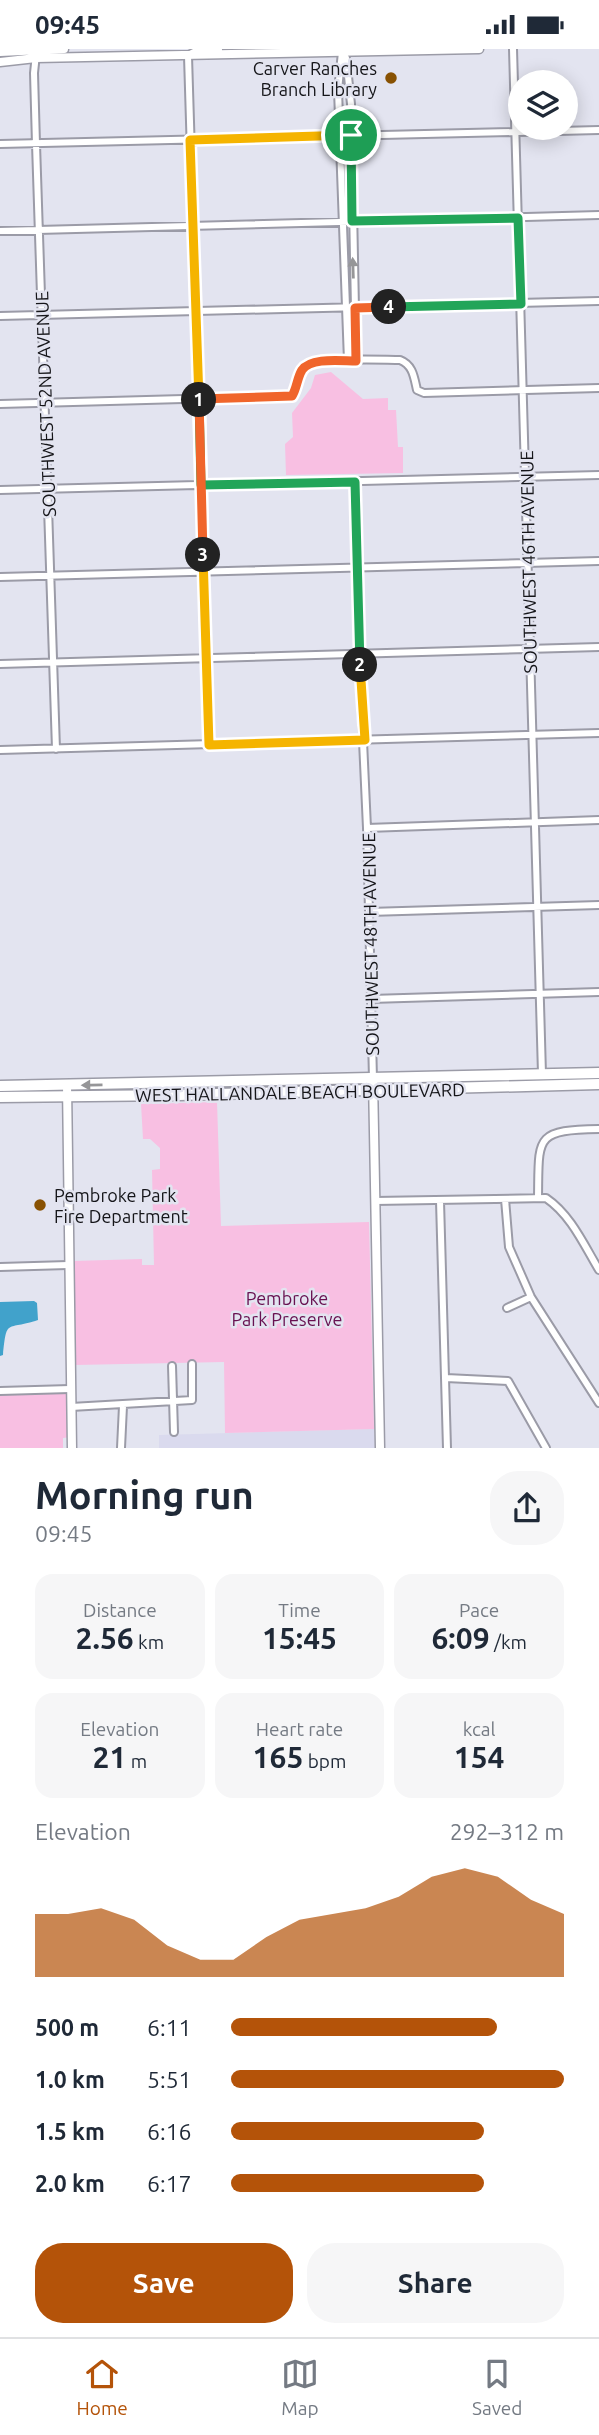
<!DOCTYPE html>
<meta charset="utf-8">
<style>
:root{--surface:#fff;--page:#f6f6f7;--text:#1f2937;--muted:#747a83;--line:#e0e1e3;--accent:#b45309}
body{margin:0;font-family:Ubuntu,sans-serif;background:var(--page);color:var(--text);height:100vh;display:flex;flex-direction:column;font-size:26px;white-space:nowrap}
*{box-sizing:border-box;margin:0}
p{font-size:23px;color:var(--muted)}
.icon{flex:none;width:38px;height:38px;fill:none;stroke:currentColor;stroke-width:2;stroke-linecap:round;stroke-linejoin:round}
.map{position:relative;height:1399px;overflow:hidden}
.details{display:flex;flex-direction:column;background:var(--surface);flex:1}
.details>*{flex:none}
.buttons{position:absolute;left:508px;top:21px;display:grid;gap:14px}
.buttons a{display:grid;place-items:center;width:70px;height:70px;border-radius:50%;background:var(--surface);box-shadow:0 4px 18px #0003;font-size:35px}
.pin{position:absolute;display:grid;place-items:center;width:60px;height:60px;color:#fff;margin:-30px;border:4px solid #fff;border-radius:50%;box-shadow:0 2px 7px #0007}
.km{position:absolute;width:35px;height:35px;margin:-18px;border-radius:50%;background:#222;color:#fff;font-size:19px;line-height:35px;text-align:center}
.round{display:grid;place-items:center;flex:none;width:74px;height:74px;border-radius:28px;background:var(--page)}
.overview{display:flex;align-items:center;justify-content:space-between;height:119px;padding:0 35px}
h1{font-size:38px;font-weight:700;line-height:52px}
.metrics{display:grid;grid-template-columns:repeat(3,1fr);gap:10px;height:119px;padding:7px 35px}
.metrics div{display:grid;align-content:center;border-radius:18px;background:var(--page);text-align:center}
.metrics b{font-size:30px;font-weight:700}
.metrics small{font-size:19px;font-weight:400}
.metrics p{font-size:19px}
.chart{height:196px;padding:14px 35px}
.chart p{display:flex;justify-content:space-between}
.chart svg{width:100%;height:126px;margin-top:7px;fill:var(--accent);opacity:.7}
.primary-button{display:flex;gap:14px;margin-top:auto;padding:14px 35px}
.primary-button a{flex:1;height:80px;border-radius:28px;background:var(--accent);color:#fff;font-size:28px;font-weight:700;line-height:80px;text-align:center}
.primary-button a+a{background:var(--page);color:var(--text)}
ul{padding:0 35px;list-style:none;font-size:23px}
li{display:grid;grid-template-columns:112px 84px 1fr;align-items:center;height:52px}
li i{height:18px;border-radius:9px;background:var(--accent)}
.status{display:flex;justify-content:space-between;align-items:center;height:49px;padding:0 35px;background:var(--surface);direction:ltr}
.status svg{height:19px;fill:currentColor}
.menu{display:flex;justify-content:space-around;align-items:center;height:98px;border-top:2px solid var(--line);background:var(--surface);font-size:19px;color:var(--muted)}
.menu a{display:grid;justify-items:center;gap:4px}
.menu .active{color:var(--accent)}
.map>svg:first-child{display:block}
.built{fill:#dadaee}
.green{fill:#f8bfe2}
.water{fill:#41a2cb}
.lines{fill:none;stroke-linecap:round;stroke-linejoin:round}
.street-casing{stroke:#9b9ba7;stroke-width:10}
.secondary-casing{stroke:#9b9ba7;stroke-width:11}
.primary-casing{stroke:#9b9ba7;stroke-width:13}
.street{stroke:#fff;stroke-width:6}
.secondary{stroke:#fff;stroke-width:8}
.primary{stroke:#fff;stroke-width:10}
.oneway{fill:#969698}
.split-1-casing{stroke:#fff;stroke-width:14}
.split-2-casing{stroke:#fff;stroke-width:14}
.split-3-casing{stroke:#fff;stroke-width:14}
.split-4-casing{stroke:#fff;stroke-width:14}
.split-5-casing{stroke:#fff;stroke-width:14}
.split-1{stroke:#f5b400;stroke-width:9}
.split-2{stroke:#22a559;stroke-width:9}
.split-3{stroke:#f5b400;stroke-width:9}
.split-4{stroke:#f0652b;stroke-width:9}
.split-5{stroke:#22a559;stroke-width:9}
.poi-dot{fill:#885102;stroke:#e3e4f0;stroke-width:2.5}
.labels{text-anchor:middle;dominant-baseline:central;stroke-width:5;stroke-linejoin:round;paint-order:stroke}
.poi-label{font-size:18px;fill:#151519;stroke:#e3e4f0;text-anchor:end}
.street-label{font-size:18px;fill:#151519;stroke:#e3e4f0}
.park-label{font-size:18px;fill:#681151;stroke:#e3e4f0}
</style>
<div class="status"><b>09:45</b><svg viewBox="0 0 49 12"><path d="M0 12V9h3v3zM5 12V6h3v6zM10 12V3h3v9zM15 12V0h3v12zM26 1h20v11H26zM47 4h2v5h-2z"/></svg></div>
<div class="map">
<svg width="599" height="1399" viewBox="0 0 599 1399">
<rect width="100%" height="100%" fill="#e3e4f0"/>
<path class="built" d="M374 1380 375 1399H159V1386Z"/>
<path class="green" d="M331 323 363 350 388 349V361H396L398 398H403V424L286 426 285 395 293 388 292 364 311 339 315 326Z
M217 1053 221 1177 369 1173 374 1380 225 1384 224 1313 75 1316 73 1212 142 1210V1216H154L152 1121 160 1120V1099L150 1090H143L141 1055Z
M68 1341 70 1388 63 1389V1399H0V1342Z"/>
<path class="water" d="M34 1252 37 1254 38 1271C6 1282 7 1268 3 1306L0 1307V1253Z"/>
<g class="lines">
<defs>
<path id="street" d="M513 0 542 1025
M342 2 346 9 351 55 356 312
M342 3 338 41 348 312
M36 5 34 24 36 95 56 700
M188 7 209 696
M0 95 599 81
M0 182 599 166
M0 267 599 252
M0 355 292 347C297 338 297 323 306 317 319 308 381 311 400 311 413 316 414 328 417 341L424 344 599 339
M355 433 359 605 367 779 373 1030
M0 441 599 426
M0 528 599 512
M0 615 599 598
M0 701 599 684
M367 779 599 771
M369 863 599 856
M371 950 599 943
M538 1148C539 1088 534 1081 599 1080
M505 1150 509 1198 531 1248 599 1354
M375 1152 546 1149C571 1166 584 1196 599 1221
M440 1152 447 1399
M0 1218 68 1216
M507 1259 531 1248
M172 1317 174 1383
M446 1329 508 1332 546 1399
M0 1342 70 1340
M71 1358 192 1351V1315
M121 1399 123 1357"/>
<path id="secondary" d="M0 3 64 0
M190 6 200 1 218 0
M0 13 36 9 479 0
M373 1030 380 1399
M67 1036 72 1399"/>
<path id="primary" d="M0 1037 599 1024
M0 1048 179 1046 599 1035"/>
</defs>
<use href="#street" class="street-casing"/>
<use href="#secondary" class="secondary-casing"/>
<use href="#primary" class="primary-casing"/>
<use href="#street" class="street"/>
<use href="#secondary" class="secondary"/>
<use href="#primary" class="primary"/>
</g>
<defs><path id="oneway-solid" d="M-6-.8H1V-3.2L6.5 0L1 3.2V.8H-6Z" transform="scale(1.75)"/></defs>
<g class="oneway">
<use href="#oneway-solid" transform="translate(353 219) rotate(-92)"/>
<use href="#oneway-solid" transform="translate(92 1036) rotate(179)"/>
</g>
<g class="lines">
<defs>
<path id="split-1" d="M199 351 190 91 351 86"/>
<path id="split-2" d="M199 351 201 436 355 433 360 616"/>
<path id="split-3" d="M203 506 209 696 365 691 360 616"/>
<path id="split-4" d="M203 506 199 350 292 347C297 339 297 329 302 321 311 308 341 312 356 312L355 259 389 258"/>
<path id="split-5" d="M351 86 352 172 518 169 521 255 389 258"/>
</defs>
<use href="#split-1" class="split-1-casing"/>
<use href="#split-2" class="split-2-casing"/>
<use href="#split-3" class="split-3-casing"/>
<use href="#split-4" class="split-4-casing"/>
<use href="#split-5" class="split-5-casing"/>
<use href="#split-1" class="split-1"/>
<use href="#split-2" class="split-2"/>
<use href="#split-3" class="split-3"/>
<use href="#split-4" class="split-4"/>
<use href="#split-5" class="split-5"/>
</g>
<g class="poi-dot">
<circle cx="391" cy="29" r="7"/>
<circle cx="40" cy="1156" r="7"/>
</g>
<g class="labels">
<g class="poi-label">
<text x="377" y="19">Carver Ranches<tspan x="377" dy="21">Branch Library</tspan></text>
<text x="54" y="1146" text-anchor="start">Pembroke Park<tspan x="54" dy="21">Fire Department</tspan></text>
</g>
<g class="street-label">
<text transform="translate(45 355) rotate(-92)">SOUTHWEST 52ND AVENUE</text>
<text transform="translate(528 513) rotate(-91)">SOUTHWEST 46TH AVENUE</text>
<text transform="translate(370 895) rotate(-91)">SOUTHWEST 48TH AVENUE</text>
<text transform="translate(300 1043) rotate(-1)">WEST HALLANDALE BEACH BOULEVARD</text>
</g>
<g class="park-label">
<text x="287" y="1249">Pembroke<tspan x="287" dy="21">Park Preserve</tspan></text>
</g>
</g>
</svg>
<div class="buttons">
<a><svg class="icon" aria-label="layers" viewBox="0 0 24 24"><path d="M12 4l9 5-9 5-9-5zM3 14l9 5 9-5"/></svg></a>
</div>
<div class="pin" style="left:351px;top:86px;background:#1e9e55"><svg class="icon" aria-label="arrive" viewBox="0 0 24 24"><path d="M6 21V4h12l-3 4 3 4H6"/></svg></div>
<b class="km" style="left:199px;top:351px">1</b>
<b class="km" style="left:360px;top:616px">2</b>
<b class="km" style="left:203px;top:506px">3</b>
<b class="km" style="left:389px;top:258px">4</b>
</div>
<section class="details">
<div class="overview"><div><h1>Morning run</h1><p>09:45</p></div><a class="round"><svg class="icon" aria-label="share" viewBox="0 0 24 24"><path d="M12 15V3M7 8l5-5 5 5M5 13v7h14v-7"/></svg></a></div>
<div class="metrics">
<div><p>Distance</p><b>2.56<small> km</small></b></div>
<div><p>Time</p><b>15:45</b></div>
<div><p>Pace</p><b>6:09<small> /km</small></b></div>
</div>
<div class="metrics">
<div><p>Elevation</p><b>21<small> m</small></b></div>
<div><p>Heart rate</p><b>165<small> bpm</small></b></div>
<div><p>kcal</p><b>154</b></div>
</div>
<div class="chart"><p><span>Elevation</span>292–312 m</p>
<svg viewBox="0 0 160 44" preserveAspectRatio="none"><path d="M0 44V22L10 22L20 20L30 24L40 33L50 38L60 38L70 30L80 24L90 22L100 20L110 16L120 9L130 6L140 9L150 17L160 22V44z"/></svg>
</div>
<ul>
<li><b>500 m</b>6:11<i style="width:80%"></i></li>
<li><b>1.0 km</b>5:51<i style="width:100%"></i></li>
<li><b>1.5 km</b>6:16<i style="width:76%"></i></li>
<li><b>2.0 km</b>6:17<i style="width:76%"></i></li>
</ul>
<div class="primary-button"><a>Save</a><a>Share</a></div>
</section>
<nav class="menu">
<a class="active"><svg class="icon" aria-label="home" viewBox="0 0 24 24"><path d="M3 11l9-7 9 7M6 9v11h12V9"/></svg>Home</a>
<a><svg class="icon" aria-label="map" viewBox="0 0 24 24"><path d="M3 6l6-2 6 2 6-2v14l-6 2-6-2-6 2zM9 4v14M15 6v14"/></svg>Map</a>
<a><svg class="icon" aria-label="saved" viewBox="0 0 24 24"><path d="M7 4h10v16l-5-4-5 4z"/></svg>Saved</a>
</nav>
